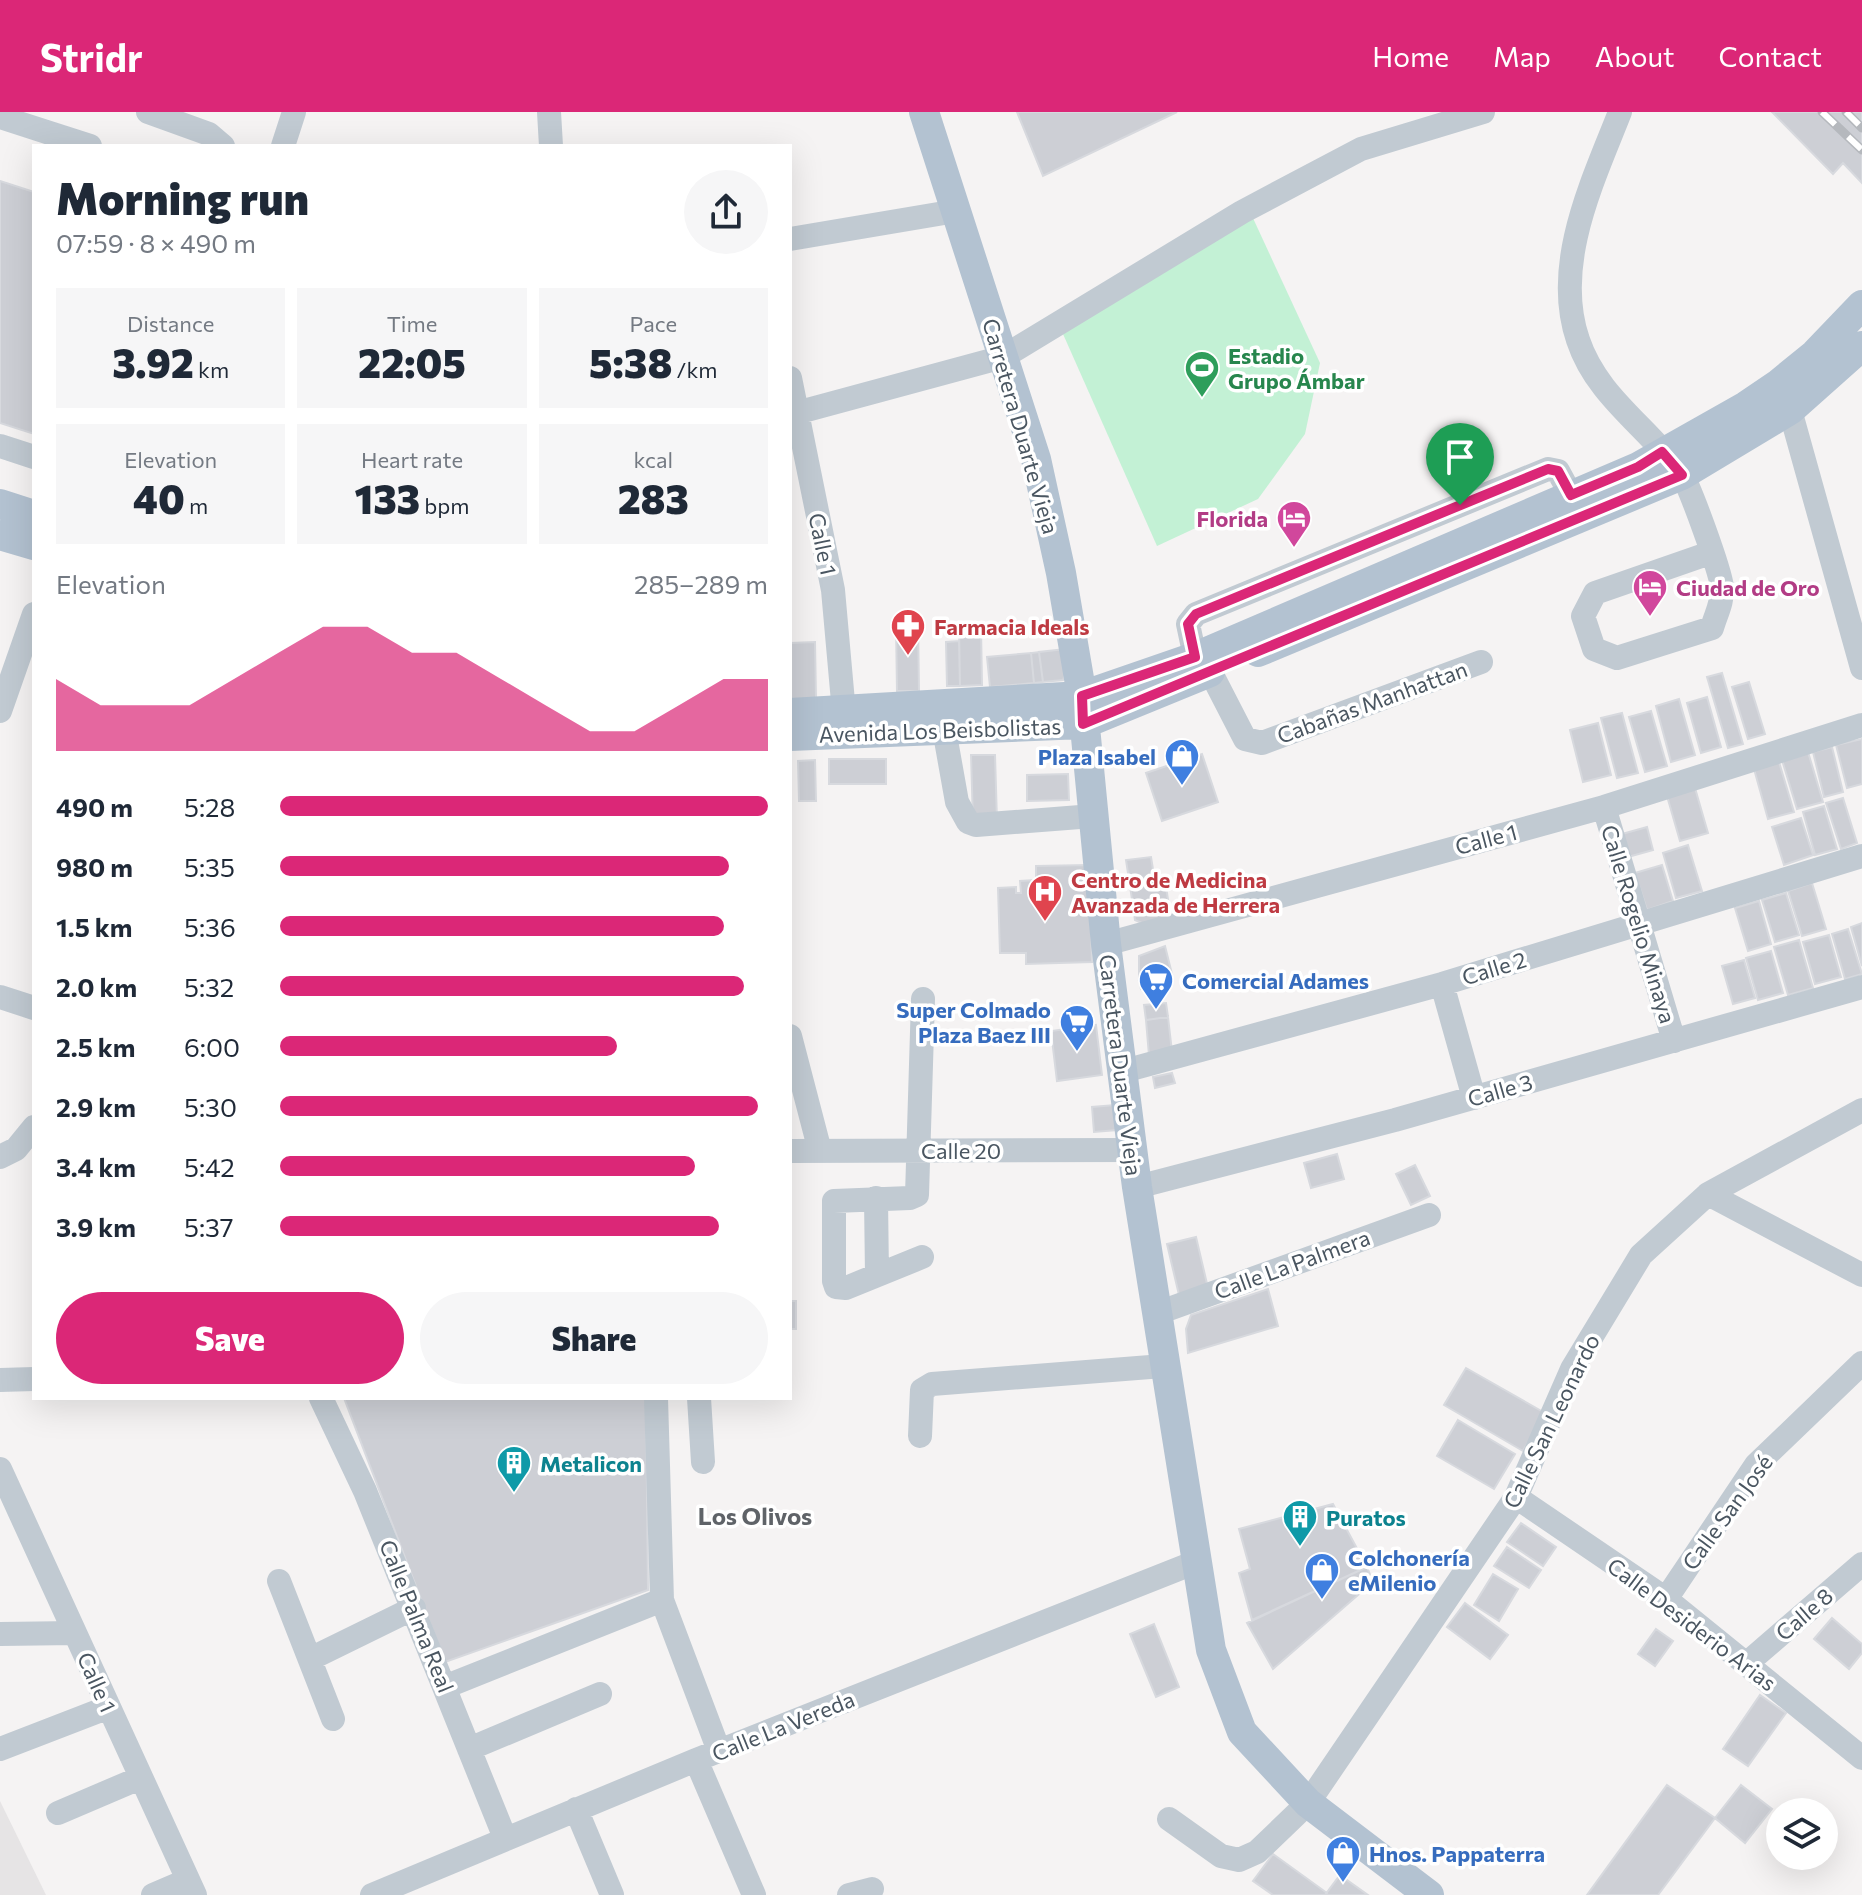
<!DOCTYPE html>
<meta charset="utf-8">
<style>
:root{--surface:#fff;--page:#f6f6f7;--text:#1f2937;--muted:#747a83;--accent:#db2777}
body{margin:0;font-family:Commissioner,sans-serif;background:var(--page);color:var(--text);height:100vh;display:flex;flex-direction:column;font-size:30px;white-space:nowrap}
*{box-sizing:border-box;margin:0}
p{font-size:26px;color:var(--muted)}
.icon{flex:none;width:44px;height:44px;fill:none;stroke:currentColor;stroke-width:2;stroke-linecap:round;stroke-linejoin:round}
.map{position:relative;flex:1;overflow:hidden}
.panel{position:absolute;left:32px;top:32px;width:760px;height:1256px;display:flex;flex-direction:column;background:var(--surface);border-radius:0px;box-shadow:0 8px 32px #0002}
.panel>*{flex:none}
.fabs{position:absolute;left:1766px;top:1686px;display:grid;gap:16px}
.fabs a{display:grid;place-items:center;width:72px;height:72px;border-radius:50%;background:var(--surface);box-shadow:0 8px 32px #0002;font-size:40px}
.pin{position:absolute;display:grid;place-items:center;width:68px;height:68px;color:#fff;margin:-82px -34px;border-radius:50% 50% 50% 0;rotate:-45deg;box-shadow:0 0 8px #0007}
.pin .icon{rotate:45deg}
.round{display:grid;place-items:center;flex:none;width:84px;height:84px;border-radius:42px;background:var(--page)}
.head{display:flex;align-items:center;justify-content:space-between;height:136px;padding:0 24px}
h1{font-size:44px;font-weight:800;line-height:60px}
.figures{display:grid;grid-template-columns:repeat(3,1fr);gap:12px;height:136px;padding:8px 24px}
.figures div{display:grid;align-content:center;border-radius:0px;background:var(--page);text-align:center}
.figures b{font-size:40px;font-weight:800}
.figures small{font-size:22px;font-weight:400}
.figures p{font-size:22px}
.chart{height:224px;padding:16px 24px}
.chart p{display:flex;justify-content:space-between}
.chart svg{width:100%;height:144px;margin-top:8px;fill:var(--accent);opacity:.7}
.action{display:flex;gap:16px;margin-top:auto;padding:16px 24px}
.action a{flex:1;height:92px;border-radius:48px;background:var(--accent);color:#fff;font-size:32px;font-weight:800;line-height:92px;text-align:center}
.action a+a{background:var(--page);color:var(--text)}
ul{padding:0 24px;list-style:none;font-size:26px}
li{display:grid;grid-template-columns:128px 96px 1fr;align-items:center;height:60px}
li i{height:20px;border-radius:10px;background:var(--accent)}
header{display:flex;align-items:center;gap:48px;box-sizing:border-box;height:112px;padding:0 40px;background:var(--accent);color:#fff}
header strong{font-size:38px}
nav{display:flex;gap:44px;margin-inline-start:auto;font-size:28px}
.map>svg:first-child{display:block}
.education{fill:#e6e4e5}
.green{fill:#c3f1d5}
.building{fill:#cdcfd5;stroke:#d7d9de;stroke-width:2}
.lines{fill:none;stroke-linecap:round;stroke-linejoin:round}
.minor{stroke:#c1cad2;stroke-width:24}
.major{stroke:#b3c2d1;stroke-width:30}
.rail-casing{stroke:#b5b8bd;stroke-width:9}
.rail{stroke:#fff;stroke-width:6;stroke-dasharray:18;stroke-linecap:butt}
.route-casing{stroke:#fff;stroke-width:16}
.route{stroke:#db2777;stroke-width:10}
.labels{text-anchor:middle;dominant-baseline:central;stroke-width:7;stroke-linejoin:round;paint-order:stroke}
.leisure-label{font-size:22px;font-weight:bold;fill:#27864d;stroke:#fff;text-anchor:start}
.street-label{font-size:22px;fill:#4a5661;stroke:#fff}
.hotel-label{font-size:22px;font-weight:bold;fill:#b23c85;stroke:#fff;text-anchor:end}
.health-label{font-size:22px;font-weight:bold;fill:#be3a42;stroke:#fff;text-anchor:start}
.shop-label{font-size:22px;font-weight:bold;fill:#366cbe;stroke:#fff;text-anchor:start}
.culture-label{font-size:22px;font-weight:bold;fill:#0d838f;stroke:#fff;text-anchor:start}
.neighbourhood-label{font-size:24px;font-weight:bold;fill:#5f6368;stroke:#fff}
</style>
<header>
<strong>Stridr</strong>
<nav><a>Home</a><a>Map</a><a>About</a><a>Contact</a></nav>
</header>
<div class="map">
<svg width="1862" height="1783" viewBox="0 0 1862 1783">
<rect width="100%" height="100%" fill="#f5f3f3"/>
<path class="education" d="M0 1689 46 1783H0Z"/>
<path class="green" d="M1252 104 1320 251 1305 322 1258 387 1157 434 1063 222Z"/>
<path class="building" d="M1017 0H1177L1043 64Z
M1772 0H1862V71L1843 51 1833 62Z
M0 69 34 80V322L0 311Z
M896 511H918L919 579H897Z
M959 515H981L982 573 960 574Z
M959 529 960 574H947L946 530Z
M815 530 816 588 791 589 790 531Z
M1065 537 1067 557 1063 568 1043 570 1039 540Z
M1039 540 1043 570 1034 571 1031 541Z
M1031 541 1034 571 990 575 987 545Z
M1722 561 1743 632 1728 636 1707 565Z
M1749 570 1765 622 1748 627 1732 575Z
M1707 585 1721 635 1701 641 1687 591Z
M1679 587 1695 643 1671 650 1656 594Z
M1651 599 1667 654 1645 660 1629 605Z
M1622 601 1638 661 1617 666 1601 606Z
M1598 611 1611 663 1583 670 1570 618Z
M1862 627V672L1847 676 1836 633Z
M1832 635 1843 680 1824 685 1813 640Z
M1808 640 1823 690 1797 697 1782 648Z
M1202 642 1218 690 1162 709 1146 661Z
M971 643H995L997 709 973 710Z
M829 647H886V672H829Z
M815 648 816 689H799L798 649Z
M1779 650 1794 700 1768 707 1754 657Z
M1068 662 1069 688 1027 689V663Z
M1695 676 1708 721 1680 729 1667 684Z
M1843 686 1857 731 1841 737 1826 691Z
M1824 694 1837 737 1815 743 1803 700Z
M1801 706 1813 743 1784 753 1772 715Z
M1647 715 1653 738 1628 745 1622 722Z
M1688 733 1702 779 1676 786 1663 741Z
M1151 745 1155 770 1130 774 1126 748Z
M1089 753 1092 850 1026 852V841H1000L998 776 1016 775V781H1021L1020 769 1036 768V754Z
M1662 753 1673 789 1647 798 1635 761Z
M1165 768 1171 807 1144 812 1135 808 1130 774Z
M1812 771 1826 817 1802 824 1788 779Z
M1786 781 1799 823 1775 830 1762 788Z
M1759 789 1771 832 1748 839 1735 796Z
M1862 811V854L1851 815Z
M1848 817 1862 862 1845 867 1832 822Z
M1829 823 1841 865 1815 872 1803 830Z
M1799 828 1813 876 1788 883 1774 835Z
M1165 834 1172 862 1139 869V844Z
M1771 839 1783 881 1758 888 1746 846Z
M1744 848 1755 886 1733 892 1722 854Z
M1159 865 1160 873 1141 877 1139 869Z
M1166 891 1168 905 1146 908 1144 893Z
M1168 905 1172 940 1149 943 1146 908Z
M1096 913 1102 963 1057 969 1051 919Z
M1172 961 1175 971 1155 976 1153 965Z
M1115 993 1117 1018 1094 1020 1092 995Z
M1337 1042 1344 1067 1311 1076 1304 1051Z
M1415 1053 1430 1084 1411 1093 1396 1062Z
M1196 1125 1208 1176 1179 1183 1167 1132Z
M1268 1177 1278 1214 1188 1241 1186 1217 1191 1203Z
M790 1189H796V1217H790Z
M1466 1256 1545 1301 1523 1339 1444 1293Z
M344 1286H646L648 1478 445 1550Z
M1458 1308 1515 1342 1494 1377 1437 1344Z
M1333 1392 1367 1455 1252 1508 1239 1461 1250 1457 1239 1417Z
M1521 1411 1556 1435 1543 1454 1507 1430Z
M1507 1435 1541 1458 1529 1476 1494 1454Z
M1367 1455 1373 1470 1273 1557 1247 1511Z
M1493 1462 1518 1477 1499 1509 1474 1493Z
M1465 1491 1508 1523 1490 1547 1447 1515Z
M1832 1506 1862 1532V1541L1849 1557 1814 1527Z
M1154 1512 1179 1575 1156 1585 1130 1522Z
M1656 1517 1673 1529 1655 1554 1638 1542Z
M1760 1583 1786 1601 1748 1654 1723 1637Z
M1667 1673 1715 1706 1658 1783H1587Z
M1741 1673 1772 1697 1745 1731 1715 1706Z
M1273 1742 1327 1781 1325 1783H1273L1253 1769Z
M1340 1763 1368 1783H1325Z"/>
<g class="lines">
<path class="minor" d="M148 0 209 22 223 34
M549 0 551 34
M1620 0C1593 69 1552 152 1578 228 1597 285 1647 314 1681 361 1690 375 1720 458 1722 475 1723 490 1716 502 1712 516L1617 546 1594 537 1583 504 1595 481 1710 441
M0 5 90 34
M283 34 294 0
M790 127 956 99
M790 266 833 478 844 601
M1781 283 1790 298 1862 556
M796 301 1003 245 1242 100 1361 37 1483 0
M0 334 34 345
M1195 545 1188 512 1196 502 1548 357 1558 359 1571 383
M1210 559 1245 627 1262 631 1481 550
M0 599 34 502
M944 617 957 690 968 710 976 713 1093 704
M1604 695 1674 929
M1106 832 1604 695 1862 613
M1442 872 1474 986
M0 885 34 896
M790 924 820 1039
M1124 959 1442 872 1862 744
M790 1039 1133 1038
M0 1045 16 1037 34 1015
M1137 1075 1395 1008 1862 875
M1708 1082 1862 1163
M876 1086 877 1163
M922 1145 846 1176 836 1175 834 1169V1089L910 1086 917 1083 923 887
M1155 1202 1429 1103
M0 1268 34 1267
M321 1286 365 1379 505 1726
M656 1286 662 1488 719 1639
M699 1286 703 1350
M920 1324 922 1278 932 1272 1163 1254
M0 1357 195 1783
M1516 1385 1666 1487 1862 1646
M279 1469 333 1607
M1666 1487 1756 1353 1862 1251
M0 1522 75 1521
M310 1547 414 1496
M1746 1552 1862 1452
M447 1574 662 1488
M0 1637 109 1595
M469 1637 600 1582
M696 1648 754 1783
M576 1697 612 1783
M58 1701 140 1666
M1169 1707 1221 1744 1239 1748 1257 1740 1308 1691 1516 1385 1572 1257 1641 1143 1708 1082 1862 998
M153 1783 188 1768
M372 1783 696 1648 1196 1450
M849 1783 872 1777"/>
<path class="major" d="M924 0 1036 347 1061 461 1082 584 1106 832 1137 1075 1211 1538 1242 1620 1308 1691 1429 1783
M0 392 34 403
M0 423 34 433
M1258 540 1682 363 1790 298 1862 234
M790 601 1082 584 1195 545 1638 355 1746 294 1777 273 1815 242 1862 193
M790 624 1083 612 1210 560"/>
<defs>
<path id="rail" d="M1822 0 1862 38
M1846 0 1862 16"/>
</defs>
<use href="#rail" class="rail-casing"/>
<use href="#rail" class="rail"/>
</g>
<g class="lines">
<defs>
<path id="route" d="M1662 340 1682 363 1083 612 1082 584 1195 545 1188 512 1196 502 1548 357 1558 359 1571 383 1638 355Z"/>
</defs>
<use href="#route" class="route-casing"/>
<use href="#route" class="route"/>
</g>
<defs>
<symbol id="stadium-pin" viewBox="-11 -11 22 30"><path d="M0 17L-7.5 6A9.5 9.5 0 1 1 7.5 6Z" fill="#2e9e5b" stroke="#fff"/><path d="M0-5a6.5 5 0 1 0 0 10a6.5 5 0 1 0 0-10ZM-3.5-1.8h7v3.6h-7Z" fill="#fff"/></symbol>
<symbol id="hotel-pin" viewBox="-11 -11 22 30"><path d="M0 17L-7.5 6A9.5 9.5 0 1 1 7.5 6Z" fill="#d1479c" stroke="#fff"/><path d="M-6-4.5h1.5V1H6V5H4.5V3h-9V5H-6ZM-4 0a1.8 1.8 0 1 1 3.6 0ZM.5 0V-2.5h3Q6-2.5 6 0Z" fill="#fff"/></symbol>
<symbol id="pharmacy-pin" viewBox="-11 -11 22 30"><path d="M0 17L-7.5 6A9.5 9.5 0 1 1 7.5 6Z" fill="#e0444e" stroke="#fff"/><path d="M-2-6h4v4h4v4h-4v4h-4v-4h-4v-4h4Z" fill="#fff"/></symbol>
<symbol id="shop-pin" viewBox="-11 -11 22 30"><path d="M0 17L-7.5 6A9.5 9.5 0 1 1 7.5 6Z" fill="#3f7fe0" stroke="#fff"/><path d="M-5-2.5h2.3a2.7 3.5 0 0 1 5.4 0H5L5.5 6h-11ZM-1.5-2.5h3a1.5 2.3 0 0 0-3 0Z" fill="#fff"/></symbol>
<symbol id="hospital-pin" viewBox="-11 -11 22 30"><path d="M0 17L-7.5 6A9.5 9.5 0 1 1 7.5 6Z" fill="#e0444e" stroke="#fff"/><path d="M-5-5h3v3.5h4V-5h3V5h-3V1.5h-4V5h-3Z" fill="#fff"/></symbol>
<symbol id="supermarket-pin" viewBox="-11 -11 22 30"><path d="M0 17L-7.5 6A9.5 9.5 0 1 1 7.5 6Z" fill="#3f7fe0" stroke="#fff"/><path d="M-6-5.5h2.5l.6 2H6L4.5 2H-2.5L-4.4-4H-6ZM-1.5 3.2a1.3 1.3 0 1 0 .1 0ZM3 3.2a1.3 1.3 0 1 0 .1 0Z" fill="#fff"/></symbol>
<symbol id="building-pin" viewBox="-11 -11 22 30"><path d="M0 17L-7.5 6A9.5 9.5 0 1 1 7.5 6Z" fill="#0f9aa8" stroke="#fff"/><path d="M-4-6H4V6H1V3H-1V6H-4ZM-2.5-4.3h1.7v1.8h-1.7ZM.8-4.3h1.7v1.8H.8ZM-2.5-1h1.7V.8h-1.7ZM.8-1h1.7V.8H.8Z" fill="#fff"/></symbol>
</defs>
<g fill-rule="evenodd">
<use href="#stadium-pin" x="1182" y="236" width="40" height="54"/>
<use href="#hotel-pin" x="1274" y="386" width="40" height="54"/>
<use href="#hotel-pin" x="1630" y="455" width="40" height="54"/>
<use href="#pharmacy-pin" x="888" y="494" width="40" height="54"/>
<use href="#shop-pin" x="1162" y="624" width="40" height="54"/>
<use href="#hospital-pin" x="1025" y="760" width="40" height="54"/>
<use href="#supermarket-pin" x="1136" y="848" width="40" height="54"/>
<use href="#supermarket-pin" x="1057" y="890" width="40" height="54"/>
<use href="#building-pin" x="494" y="1331" width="40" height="54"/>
<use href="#building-pin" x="1280" y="1385" width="40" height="54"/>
<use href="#shop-pin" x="1302" y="1438" width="40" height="54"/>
<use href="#shop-pin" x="1323" y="1721" width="40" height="54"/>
</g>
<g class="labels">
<g class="leisure-label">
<text x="1228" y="243">Estadio<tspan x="1228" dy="25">Grupo Ámbar</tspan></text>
</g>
<g class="street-label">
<text transform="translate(1021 314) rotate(74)">Carretera Duarte Vieja</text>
<text transform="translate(823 432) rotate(78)">Calle 1</text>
<text transform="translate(1372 590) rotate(-20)">Cabañas Manhattan</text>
<text transform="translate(940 618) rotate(-2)">Avenida Los Beisbolistas</text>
<text transform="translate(1486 727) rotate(-15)">Calle 1</text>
<text transform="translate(1639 812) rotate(73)">Calle Rogelio Minaya</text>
<text transform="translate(1494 856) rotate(-17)">Calle 2</text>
<text transform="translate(1121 953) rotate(83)">Carretera Duarte Vieja</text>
<text transform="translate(1500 978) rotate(-16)">Calle 3</text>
<text x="961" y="1038">Calle 20</text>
<text transform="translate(1292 1152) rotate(-20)">Calle La Palmera</text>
<text transform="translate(1551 1309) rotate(-64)">Calle San Leonardo</text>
<text transform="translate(1727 1400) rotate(-54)">Calle San José</text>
<text transform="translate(1804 1502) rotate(-41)">Calle 8</text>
<text transform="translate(417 1504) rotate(68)">Calle Palma Real</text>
<text transform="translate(1692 1512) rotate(37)">Calle Desiderio Arias</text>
<text transform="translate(97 1570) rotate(66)">Calle 1</text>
<text transform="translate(783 1614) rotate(-22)">Calle La Vereda</text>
</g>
<g class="hotel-label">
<text x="1268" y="406">Florida</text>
<text x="1676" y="475" text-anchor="start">Ciudad de Oro</text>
</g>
<g class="health-label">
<text x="934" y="514">Farmacia Ideals</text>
<text x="1071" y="767">Centro de Medicina<tspan x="1071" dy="25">Avanzada de Herrera</tspan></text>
</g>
<g class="shop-label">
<text x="1156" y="644" text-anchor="end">Plaza Isabel</text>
<text x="1182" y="868">Comercial Adames</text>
<text x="1051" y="897" text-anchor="end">Super Colmado<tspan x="1051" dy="25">Plaza Baez III</tspan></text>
<text x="1348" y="1445">Colchonería<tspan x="1348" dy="25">eMilenio</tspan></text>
<text x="1369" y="1741">Hnos. Pappaterra</text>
</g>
<g class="culture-label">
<text x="540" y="1351">Metalicon</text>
<text x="1326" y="1405">Puratos</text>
</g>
<g class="neighbourhood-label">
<text x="755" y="1403">Los Olivos</text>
</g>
</g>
</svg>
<div class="fabs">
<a><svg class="icon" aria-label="layers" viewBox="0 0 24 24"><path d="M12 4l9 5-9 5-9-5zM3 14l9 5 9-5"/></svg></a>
</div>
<div class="pin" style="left:1460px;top:393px;background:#1e9e55"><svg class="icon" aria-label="arrive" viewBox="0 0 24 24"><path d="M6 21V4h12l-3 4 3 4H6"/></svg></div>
<section class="panel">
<div class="head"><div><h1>Morning run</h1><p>07:59 · 8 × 490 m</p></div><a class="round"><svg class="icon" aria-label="share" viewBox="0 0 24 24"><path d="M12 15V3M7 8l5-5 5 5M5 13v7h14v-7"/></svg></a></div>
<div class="figures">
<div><p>Distance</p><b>3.92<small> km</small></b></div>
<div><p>Time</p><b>22:05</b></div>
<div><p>Pace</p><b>5:38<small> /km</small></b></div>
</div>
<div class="figures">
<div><p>Elevation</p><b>40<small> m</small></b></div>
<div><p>Heart rate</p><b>133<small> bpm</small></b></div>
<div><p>kcal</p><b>283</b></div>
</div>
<div class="chart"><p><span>Elevation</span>285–289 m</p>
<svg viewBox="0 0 160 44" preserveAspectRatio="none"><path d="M0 44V22L10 30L20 30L30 30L40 22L50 14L60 6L70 6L80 14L90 14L100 22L110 30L120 38L130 38L140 30L150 22L160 22V44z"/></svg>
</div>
<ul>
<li><b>490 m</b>5:28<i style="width:100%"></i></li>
<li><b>980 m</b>5:35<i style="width:92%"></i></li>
<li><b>1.5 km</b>5:36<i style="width:91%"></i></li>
<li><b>2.0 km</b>5:32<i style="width:95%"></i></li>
<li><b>2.5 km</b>6:00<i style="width:69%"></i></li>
<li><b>2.9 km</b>5:30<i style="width:98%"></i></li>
<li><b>3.4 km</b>5:42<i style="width:85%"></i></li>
<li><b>3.9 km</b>5:37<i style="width:90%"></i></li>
</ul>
<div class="action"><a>Save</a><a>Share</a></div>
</section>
</div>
